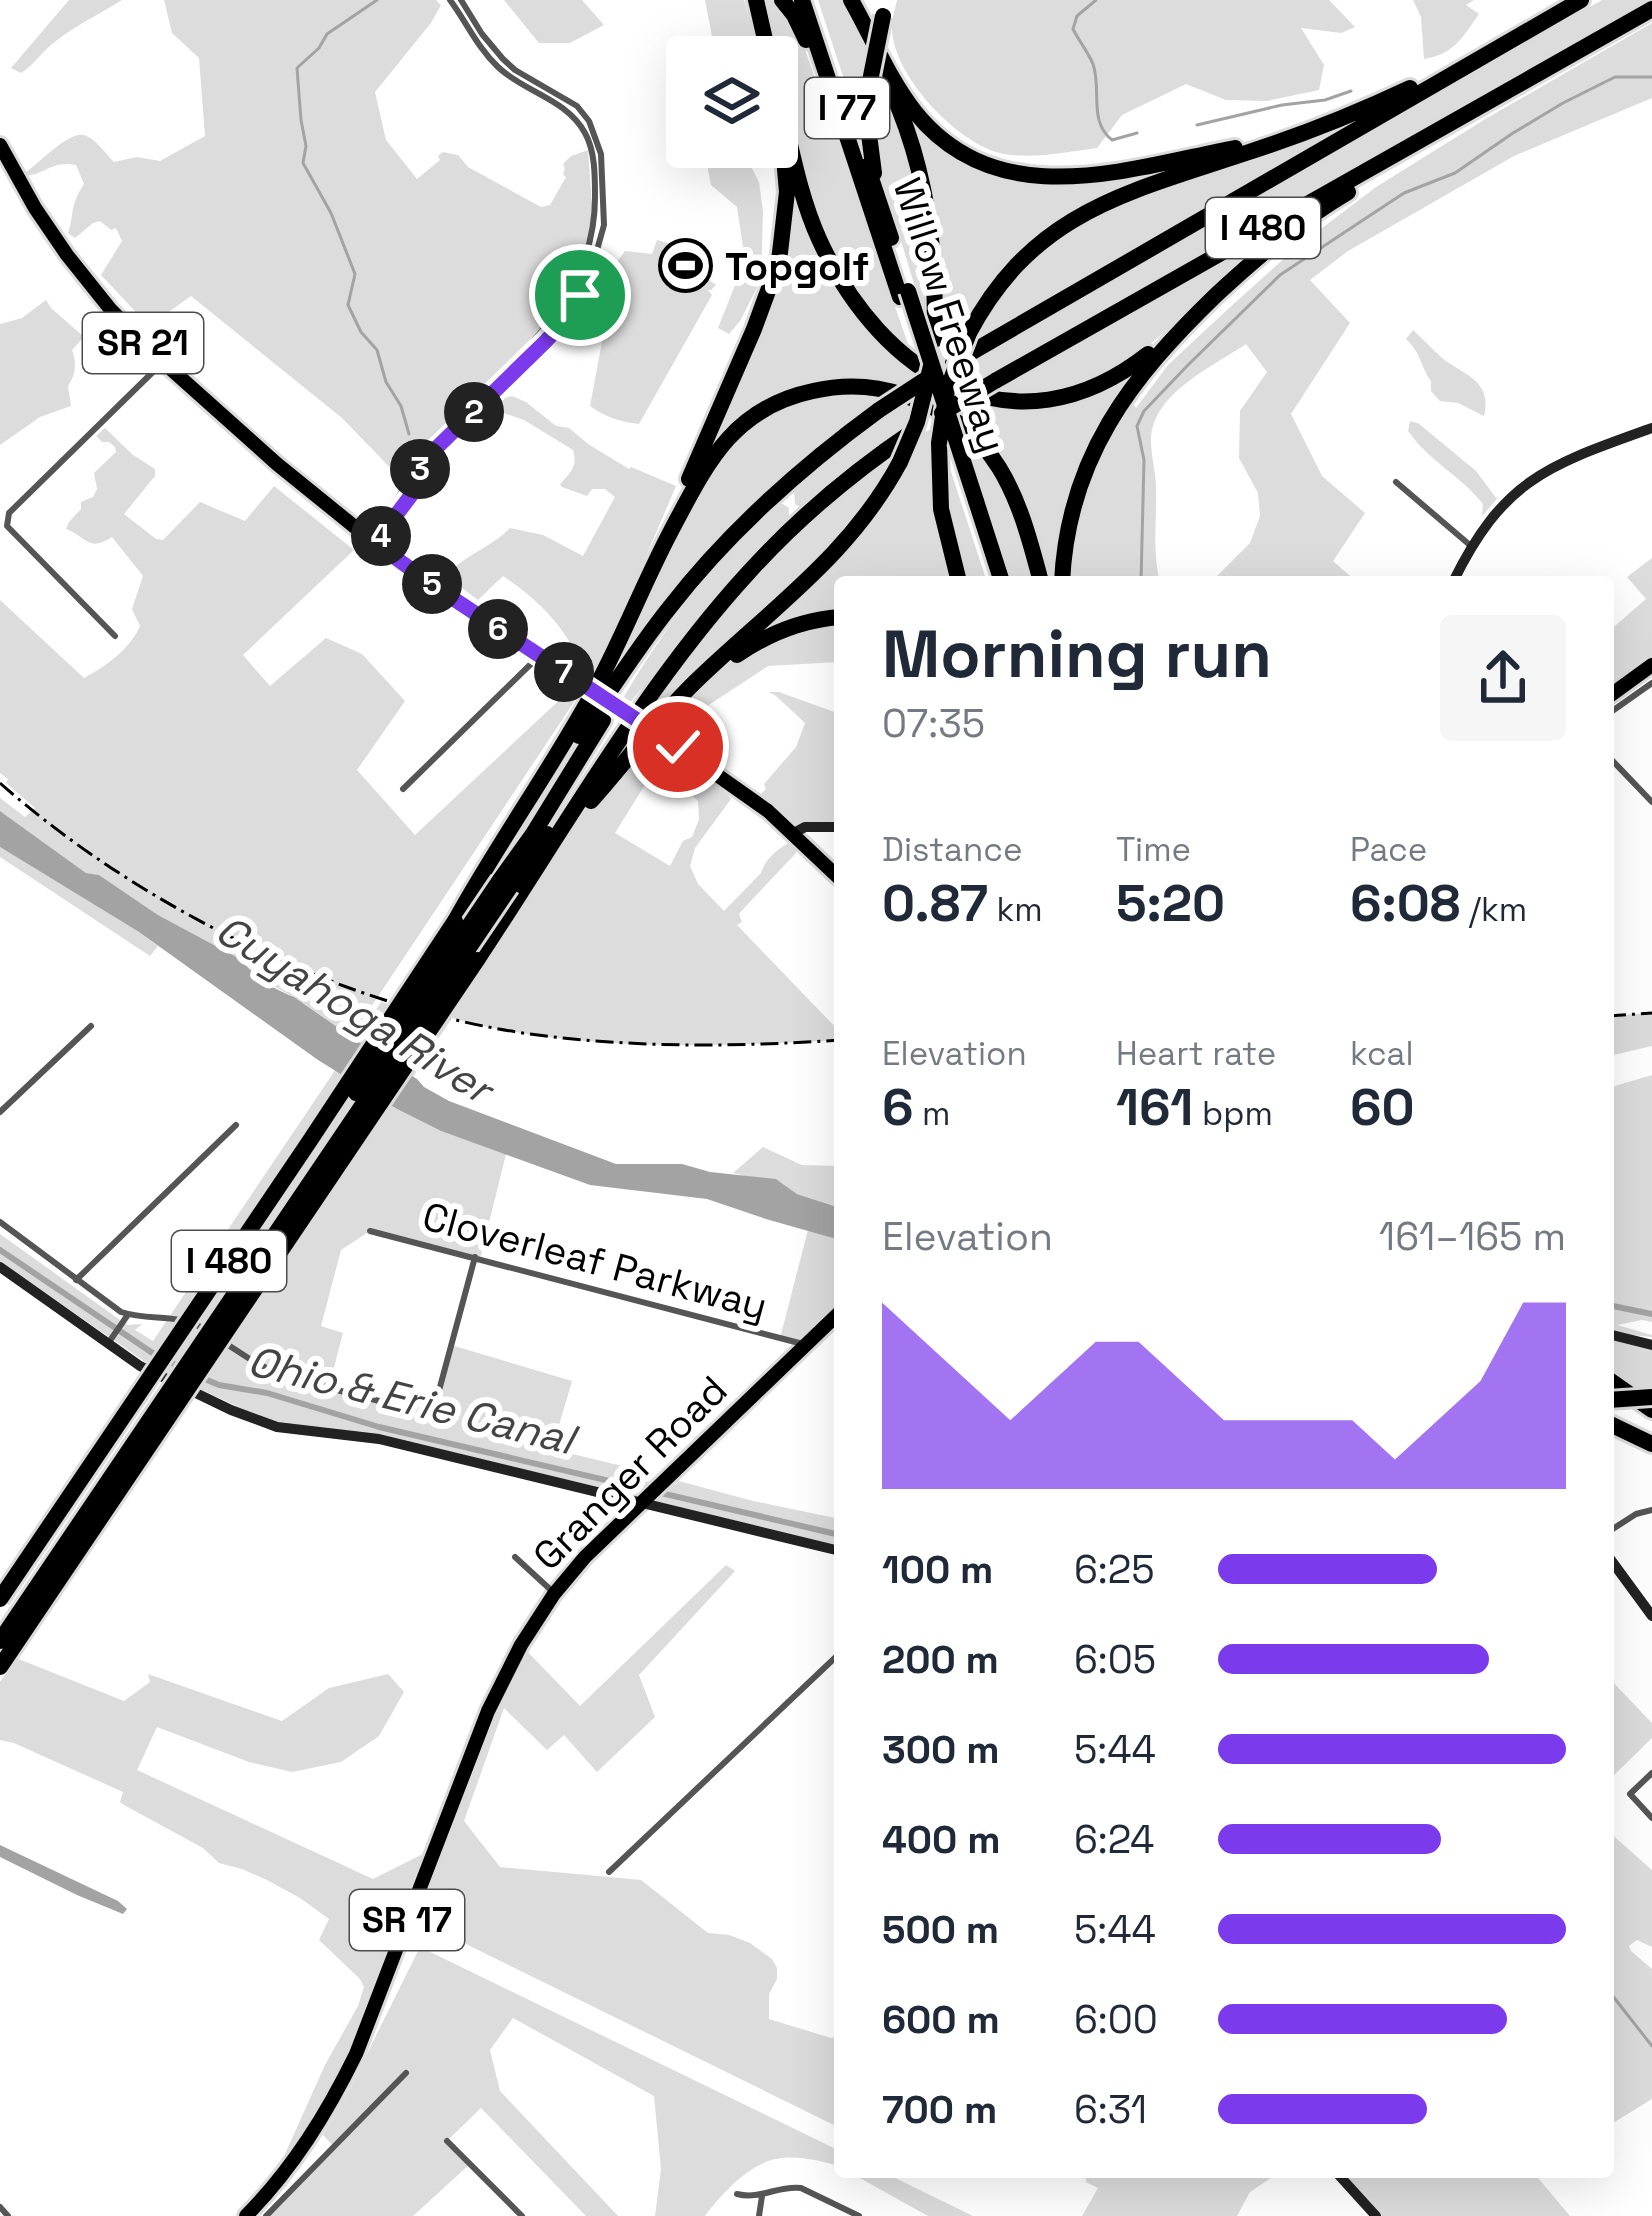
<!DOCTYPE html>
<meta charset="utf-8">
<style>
:root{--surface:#fff;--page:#f6f6f7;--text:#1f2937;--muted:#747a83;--accent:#7c3aed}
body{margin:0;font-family:"Space Grotesk",sans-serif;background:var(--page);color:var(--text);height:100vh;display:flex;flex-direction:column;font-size:45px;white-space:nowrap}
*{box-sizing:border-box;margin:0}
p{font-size:39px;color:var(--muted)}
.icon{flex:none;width:66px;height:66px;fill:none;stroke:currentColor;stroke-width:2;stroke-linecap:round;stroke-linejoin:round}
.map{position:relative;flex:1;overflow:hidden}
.panel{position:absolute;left:834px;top:576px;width:780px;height:1602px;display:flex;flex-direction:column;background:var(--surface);border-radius:12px;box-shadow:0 12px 48px #0002}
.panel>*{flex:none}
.controls{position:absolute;left:666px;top:36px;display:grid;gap:24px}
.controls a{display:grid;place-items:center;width:132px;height:132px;border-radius:12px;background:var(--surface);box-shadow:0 12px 48px #0002;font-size:60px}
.pin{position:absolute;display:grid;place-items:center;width:102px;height:102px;color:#fff;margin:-51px;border:6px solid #fff;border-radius:50%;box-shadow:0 3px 12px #0007}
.km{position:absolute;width:60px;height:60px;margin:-30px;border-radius:50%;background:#222;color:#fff;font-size:33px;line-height:60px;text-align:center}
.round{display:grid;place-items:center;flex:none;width:126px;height:126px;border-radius:12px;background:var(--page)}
.summary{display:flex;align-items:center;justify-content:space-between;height:204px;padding:0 48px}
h1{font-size:66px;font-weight:700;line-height:90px}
.stats{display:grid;grid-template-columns:repeat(3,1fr);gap:18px;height:204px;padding:12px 48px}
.stats div{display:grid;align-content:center}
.stats b{font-size:51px;font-weight:700}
.stats small{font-size:33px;font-weight:400}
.stats p{font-size:33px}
.chart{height:336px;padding:24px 48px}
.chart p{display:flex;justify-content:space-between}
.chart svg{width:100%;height:216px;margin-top:12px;fill:var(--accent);opacity:.7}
ul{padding:0 48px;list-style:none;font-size:39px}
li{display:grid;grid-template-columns:192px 144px 1fr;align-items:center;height:90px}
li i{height:30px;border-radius:15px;background:var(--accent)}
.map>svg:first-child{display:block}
.green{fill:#dcdcdc}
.water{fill:#a3a3a3}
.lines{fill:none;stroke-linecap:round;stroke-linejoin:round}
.stream{stroke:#a3a3a3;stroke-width:3}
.canal{stroke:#a3a3a3;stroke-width:6}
.primary-casing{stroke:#dbdbdb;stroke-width:20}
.highway-casing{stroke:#dbdbdb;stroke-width:22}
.street{stroke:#555;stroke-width:6}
.secondary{stroke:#222;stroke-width:10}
.primary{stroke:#000;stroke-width:14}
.highway{stroke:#000;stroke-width:16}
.rail{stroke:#000;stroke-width:3;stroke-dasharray:18 6 3 6;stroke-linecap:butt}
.primary-bridge-casing{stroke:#dbdbdb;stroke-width:20;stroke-linecap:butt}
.highway-bridge-casing{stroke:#dbdbdb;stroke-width:22;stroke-linecap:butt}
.primary-bridge{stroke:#000;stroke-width:14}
.highway-bridge{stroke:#000;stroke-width:16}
.route-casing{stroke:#fff;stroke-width:24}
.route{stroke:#7c3aed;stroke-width:15}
.labels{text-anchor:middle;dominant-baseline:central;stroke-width:12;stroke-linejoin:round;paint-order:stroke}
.shield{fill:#fff;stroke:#4c4c4c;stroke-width:3}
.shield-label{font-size:36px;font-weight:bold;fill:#000}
.poi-label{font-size:39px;font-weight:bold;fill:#000;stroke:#fff;text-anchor:start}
.street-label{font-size:39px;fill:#000;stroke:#fff}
.water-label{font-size:42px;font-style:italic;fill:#444;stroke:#fff}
</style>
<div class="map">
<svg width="1652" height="2216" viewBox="0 0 1652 2216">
<rect width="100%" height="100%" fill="#fff"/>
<path class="green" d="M69 0H122C100 14 76 25 56 41 43 50 34 65 21 73L11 68Z
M164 0H436L441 5 431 23 375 92 386 140 417 179 440 160 438 156 443 152 458 155 468 167 541 207 550 205 566 177 563 174 565 168 563 164 571 156 588 150 593 221 578 272 551 319 419 449 405 483 342 418 191 296 149 326 101 275 122 241 116 228 111 230 100 221 93 223 75 238 68 233C75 212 69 207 84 184L76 165C52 160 45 175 24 176L26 172C39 163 69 131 84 135 95 138 106 154 114 162L137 157 160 161 205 136 199 58 172 33Z
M504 0H582L604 25 570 43H539Z
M705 0H744L760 57H716Z
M763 0H778L801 38 913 358 860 301 822 237Z
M818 0H845L872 55 864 140Z
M897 0H1329L1355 27 1341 33 1301 28 1324 65 1319 90 1267 101 1226 100 1186 84 1122 115 1097 148C1066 152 1035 159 1004 154 959 146 892 75 892 28 892 19 895 9 897 0Z
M1413 0H1474L1466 5 1479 14C1463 37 1453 55 1424 59L1421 17Z
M1602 0H1649L968 388 953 382 958 369Z
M1652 23V98L1514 156 1348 251 1310 280 1350 323 1291 414 1322 476 1365 513 1333 561 1357 582H1216L1217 576 1250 543 1260 516 1258 493 1239 458 1240 411 1267 372 1246 344C1212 367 1151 394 1151 441 1151 457 1156 472 1156 488 1157 521 1152 550 1160 582H1062L1061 568 1059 582H1048C1029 512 1014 460 955 413L976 401C1043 413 1088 403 1145 364 1106 417 1058 493 1063 562 1073 496 1091 449 1127 393L1136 408 1168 365 1228 309 1296 248 1376 187 1487 118Z
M877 69 892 101 923 199 929 334 875 154 870 100Z
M1372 112 970 345 1000 288 1084 216Z
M909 119 920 123 1004 176 1194 161 1040 236 957 351 939 362 936 354 939 331Z
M711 147H741L759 182 763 212 761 280 740 321 729 334 718 328 745 260 737 207 711 185 708 170Z
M792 176 807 222 909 367 918 375 899 387 812 384 703 460 766 313Z
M1306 212 1122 368 1051 396 987 395Z
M657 240 688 249 691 254 708 267 705 277 716 285 711 290H708L712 295 639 424C621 422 605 417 590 406L617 262 625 251 652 254Z
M46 300 51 308 84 337 72 350C77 363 76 374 68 386L71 406 40 417 0 445V324L22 318Z
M1413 330C1423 339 1432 349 1442 358 1464 375 1493 381 1484 416L1458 403 1440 401 1431 391V381C1420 366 1422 354 1406 339Z
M822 392 887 396C769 479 680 566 604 689L711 466 764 414Z
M512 396 526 402 556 426 569 428 588 444 629 469 631 467 676 486 593 680C578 668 577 653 567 638 551 612 527 592 503 576L478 600 446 576C465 554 491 548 510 528L543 535 583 556 615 497 605 489H592L587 496 562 487 560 484C571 472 578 466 573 450L524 420 498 411 497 408 505 398Z
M906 400 918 405 912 422 807 504 800 507 795 504 794 491 808 477 806 475Z
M1410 421 1418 423 1476 471 1497 499 1482 516 1483 504C1460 475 1431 463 1408 431Z
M936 426 955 582H840V613L757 637 828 568 915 438Z
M105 428 133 455 155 469V476L124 514 156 539 163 540 200 502 245 521 274 486 354 550 243 655 270 686 326 638 362 654 405 701 357 770 415 835 567 693 576 699 351 1037C334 1025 317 1012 300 1001 279 988 257 980 242 960L158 915 99 875 86 873 0 811V798L25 817 35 808 6 783 8 779 0 773V600L84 678C105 667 130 649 140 626L132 609 143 576 112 537C88 553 86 536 66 529L69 522 81 509V502L93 497 97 489 94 473 116 452 115 447 109 442H102L96 436Z
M960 430 1002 478 1037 582H1010Z
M943 447 987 582H962L951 545Z
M903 448 866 512 652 721 647 717C715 613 803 522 903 448Z
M774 503 783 504 789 508V518L727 586 628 705 622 700C668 622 710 568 774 503Z
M1652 558V656L1608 688V632L1646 599 1627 577Z
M840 617V667L838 662 768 666 698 712 672 743 651 731 723 665 751 645Z
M769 692H779L840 714V827L794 833 755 800 766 789 764 784 796 747 805 723 776 696Z
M647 736 666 751 615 833 670 866 683 841 692 837 699 819 698 801C686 791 682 778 670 767L686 762 707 780 722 787 731 799 695 848 690 866 698 884 724 911 761 873C766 857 779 848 793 841L796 843V853L746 906 739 914 742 922 737 925 840 1032V1040C706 1047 568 1053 438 1014L545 861Z
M0 847 139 932 158 946 150 956 0 857Z
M381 1002 450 1021 393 1107 441 1131 506 1154 480 1259 370 1231 341 1250 321 1326 343 1333 328 1390 431 1416 451 1345 572 1381 552 1449 655 1474 652 1479 675 1485 679 1481 753 1501 840 1519V1546L436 1448 291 1431 154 1368 0 1262V1234L127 1325 142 1324 135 1330 153 1341Z
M1652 1013V1046L1614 1055 1608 1049V1016Z
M1652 1075V1322L1642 1320 1617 1325 1652 1335V1337L1608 1333V1088Z
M763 1147 802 1165 840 1166V1208L797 1194 776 1179 762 1180 733 1173Z
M808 1230 840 1240V1312L806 1344 780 1338Z
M1613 1336 1652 1345V1410L1608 1379V1349Z
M726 1565 735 1571 639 1675 655 1717 597 1772 564 1735 547 1750 504 1708 464 1821 500 1867 641 1880 708 1933 729 1935 750 1943 772 1959 777 1968V1979L769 1994V2019L831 2038 840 2035V2128L409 1916 403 1928 375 1914 390 1942C367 2008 335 2109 286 2159L285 2154 325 2065 358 2006 364 1987 360 1979 319 1940 329 1919 300 1898 267 1880 242 1869 219 1863 203 1848 124 1805 120 1802 123 1792 14 1743 0 1740V1682L16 1658 124 1701 150 1682 148 1674 282 1721 329 1688 388 1674 404 1692 379 1736 341 1762 292 1772 249 1762 157 1727 137 1770 373 1879 433 1849 521 1645 580 1706Z
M1608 1677 1652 1723V1738L1608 1781Z
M1608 1831 1652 1870V1947L1637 1940 1629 1946 1631 1951 1652 1969V2099L1608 2126Z
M420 1947 840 2151V2167C824 2161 799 2156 782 2158 753 2160 721 2194 705 2216H655L661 2169 654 2096 513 2018 490 2050 500 2091 618 2216H586L481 2108 447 2141 471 2163 413 2216H266L333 2146 323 2135 350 2088Z
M849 2172H883L973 2216H928Z
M1085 2172H1280L1250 2192 1237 2216H1082L1098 2188 1086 2182Z
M1336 2172H1533L1570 2216H1376Z"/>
<path class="water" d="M0 811 86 873 99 875 158 915 242 960C254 977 275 990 294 997L379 1056 417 1079 424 1087 449 1101 616 1164H682L710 1172 776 1179 797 1194 840 1208V1240L766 1219 707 1199 590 1185 441 1131 397 1109 318 1060 139 932 0 847Z
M0 1845 118 1901 127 1909 123 1914 77 1895 0 1857Z"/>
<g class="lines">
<path class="stream" d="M377 0 327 34 319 48 297 68 301 120 306 146 303 163 331 213 355 274 348 305 361 332 377 350 386 382 401 406 409 434
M1096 0 1077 16 1073 29C1079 41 1088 52 1093 64 1102 90 1088 121 1112 140L1137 133
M1197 125 1282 105 1325 100 1351 91
M1141 582 1144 460 1137 426 1144 411 1188 365 1280 275 1404 193 1455 173 1513 133 1563 103 1615 77H1652
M1608 1990 1652 2046"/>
<path class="canal" d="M0 1250 151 1352 183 1369
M1608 1305 1652 1314
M200 1377 219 1385 267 1393 379 1427 840 1535"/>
<defs>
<path id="primary" d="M0 145 35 208 67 255 111 310 163 362 277 464 382 549 572 677
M1608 697 1652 665
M669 741 768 811 840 879
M246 2216C293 2168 326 2115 356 2054L488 1711 521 1645 554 1594 585 1557 840 1312"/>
<path id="highway" d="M756 0 769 57
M782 0 794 15 806 40
M802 0 900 297
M851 0C872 37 889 79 915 112 998 215 1127 169 1235 148
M870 81 867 119 874 173
M777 90C790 139 798 193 819 239 881 376 1014 459 1148 354
M891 90C927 169 938 254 934 340
M867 166 891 238
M969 333C1033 212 1126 193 1246 153 1302 135 1357 113 1410 88
M953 363 1581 0
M995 381 1652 9
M939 443 941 509 959 582
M689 479 754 329 779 261 787 192 783 146
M976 501 1002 582
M1062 582C1068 458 1130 378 1216 295 1257 257 1299 221 1348 192
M737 655C769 633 801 620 840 617
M579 736C609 693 637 648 670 607 729 531 801 467 879 410
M591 801C626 762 656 720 694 683 769 610 849 557 900 462
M500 880 533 834 603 720
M510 887 547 834
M455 921C499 841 553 767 596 687 623 637 644 582 671 531 706 465 732 408 813 391 843 384 874 385 903 395 998 427 1018 494 1041 582
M477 960C562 832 645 685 749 572 798 518 854 471 915 430
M1608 1379 1652 1410
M1608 1423 1652 1444"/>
</defs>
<use href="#primary" class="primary-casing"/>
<use href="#highway" class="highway-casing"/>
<path class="street" d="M1396 482 1471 546
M366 536C378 522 392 509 401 493 410 480 409 464 420 452 492 376 596 313 595 196 595 175 595 151 585 133 567 99 524 92 498 67 477 47 467 23 450 0
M375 543 413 494 422 462 564 321 592 268 604 225 601 154 589 121 577 106 515 70 503 59 482 34 461 0
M115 636 7 526 9 513 161 364
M1608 714 1652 683
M1608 756 1652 802
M403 789 537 658
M0 1112 91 1026
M0 1222 121 1312C151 1322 177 1312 206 1330
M370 1231 803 1344
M76 1280 236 1125
M222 1341 256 1363 283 1376 414 1410H424L437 1398 475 1257
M109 1342 127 1316
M1608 1532 1636 1514 1652 1510
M515 1557 552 1591
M1652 1773 1630 1794 1652 1818
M609 1872 840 1653
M447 2141 522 2216
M737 2194C761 2200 778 2185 801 2188L859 2216
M0 2207 8 2216
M266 2216 406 2073
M759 2216 762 2196"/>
<path class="secondary" d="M1453 582C1504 478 1549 465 1652 428
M794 833 805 827H840
M0 1267 140 1366 231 1410 277 1427 379 1439 840 1551
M1608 1334 1652 1345
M1608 1556 1652 1616
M1336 2172 1376 2216"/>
<use href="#primary" class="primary"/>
<use href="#highway" class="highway"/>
<path class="rail" d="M0 783C140 907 344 1008 530 1034 633 1048 736 1047 840 1040
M1608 1016 1652 1013"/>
<defs>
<path id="primary-bridge" d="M572 677 669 741"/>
<path id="highway-bridge" d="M870 81 883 16
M908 291 976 501
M879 410 931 376
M942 413 995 381
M939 443 947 390 969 333
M900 462 917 422 931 366
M356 1093 500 880
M1608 1400 1652 1397
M0 1599 309 1142 455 921
M0 1641 510 887
M0 1667 477 960"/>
</defs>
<use href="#primary-bridge" class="primary-bridge-casing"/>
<use href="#highway-bridge" class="highway-bridge-casing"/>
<use href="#primary-bridge" class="primary-bridge"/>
<use href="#highway-bridge" class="highway-bridge"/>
</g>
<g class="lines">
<defs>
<path id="route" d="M580 295 564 321 546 341 422 462 412 494 375 543 437 588 678 747"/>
</defs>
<use href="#route" class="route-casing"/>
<use href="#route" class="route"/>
</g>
<defs>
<symbol id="stadium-ring" viewBox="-11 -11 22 22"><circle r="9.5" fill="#fff" stroke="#000" stroke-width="1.5"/><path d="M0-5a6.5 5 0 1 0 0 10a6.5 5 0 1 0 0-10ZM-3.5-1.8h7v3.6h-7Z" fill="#000"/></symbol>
</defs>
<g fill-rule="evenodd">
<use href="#stadium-ring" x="656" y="236" width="59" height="59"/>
</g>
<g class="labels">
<g class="shield">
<rect x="805" y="78" width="84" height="60" rx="9"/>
<rect x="1206" y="198" width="114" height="60" rx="9"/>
<rect x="83" y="313" width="120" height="60" rx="9"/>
<rect x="172" y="1231" width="114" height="60" rx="9"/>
<rect x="350" y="1890" width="114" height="60" rx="9"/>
</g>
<g class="shield-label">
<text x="847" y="108">I 77</text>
<text x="1263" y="228">I 480</text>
<text x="143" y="343">SR 21</text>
<text x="229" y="1261">I 480</text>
<text x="407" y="1920">SR 17</text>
</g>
<g class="poi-label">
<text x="725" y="266">Topgolf</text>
</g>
<g class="street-label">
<text transform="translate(950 315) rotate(72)">Willow Freeway</text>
<text transform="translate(595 1261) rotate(15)">Cloverleaf Parkway</text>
<text transform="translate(630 1473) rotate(-45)">Granger Road</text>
</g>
<g class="water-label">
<text transform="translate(354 1009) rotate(32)">Cuyahoga River</text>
<text transform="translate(411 1400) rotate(14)">Ohio &amp; Erie Canal</text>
</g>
</g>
</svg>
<div class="controls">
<a><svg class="icon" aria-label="layers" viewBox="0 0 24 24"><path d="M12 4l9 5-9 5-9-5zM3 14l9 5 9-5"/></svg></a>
</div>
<div class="pin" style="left:580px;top:295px;background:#1e9e55"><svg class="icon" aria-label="arrive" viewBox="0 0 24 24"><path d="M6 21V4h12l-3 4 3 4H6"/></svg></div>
<div class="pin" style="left:678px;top:747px;background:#d93025"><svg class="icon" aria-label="check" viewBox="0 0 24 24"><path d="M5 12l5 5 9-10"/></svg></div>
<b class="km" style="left:474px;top:412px">2</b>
<b class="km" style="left:420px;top:469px">3</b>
<b class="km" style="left:381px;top:536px">4</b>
<b class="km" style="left:432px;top:584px">5</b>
<b class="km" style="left:498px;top:629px">6</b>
<b class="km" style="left:564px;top:672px">7</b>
<section class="panel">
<div class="summary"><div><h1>Morning run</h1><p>07:35</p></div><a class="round"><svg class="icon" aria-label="share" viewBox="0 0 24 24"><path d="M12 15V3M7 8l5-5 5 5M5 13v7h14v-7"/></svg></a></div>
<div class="stats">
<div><p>Distance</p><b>0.87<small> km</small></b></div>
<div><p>Time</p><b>5:20</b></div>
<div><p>Pace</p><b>6:08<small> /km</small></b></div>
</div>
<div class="stats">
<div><p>Elevation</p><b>6<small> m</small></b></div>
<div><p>Heart rate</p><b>161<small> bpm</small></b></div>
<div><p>kcal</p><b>60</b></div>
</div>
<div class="chart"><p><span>Elevation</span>161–165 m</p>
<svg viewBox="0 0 160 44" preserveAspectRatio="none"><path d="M0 44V6L10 14L20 22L30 30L40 22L50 14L60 14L70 22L80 30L90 30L100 30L110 30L120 38L130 30L140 22L150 6L160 6V44z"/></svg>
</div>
<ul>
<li><b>100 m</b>6:25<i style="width:63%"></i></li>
<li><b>200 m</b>6:05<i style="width:78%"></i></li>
<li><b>300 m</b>5:44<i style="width:100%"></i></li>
<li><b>400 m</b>6:24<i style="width:64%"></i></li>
<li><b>500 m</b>5:44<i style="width:100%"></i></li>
<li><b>600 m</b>6:00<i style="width:83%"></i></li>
<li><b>700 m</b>6:31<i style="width:60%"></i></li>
</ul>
</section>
</div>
